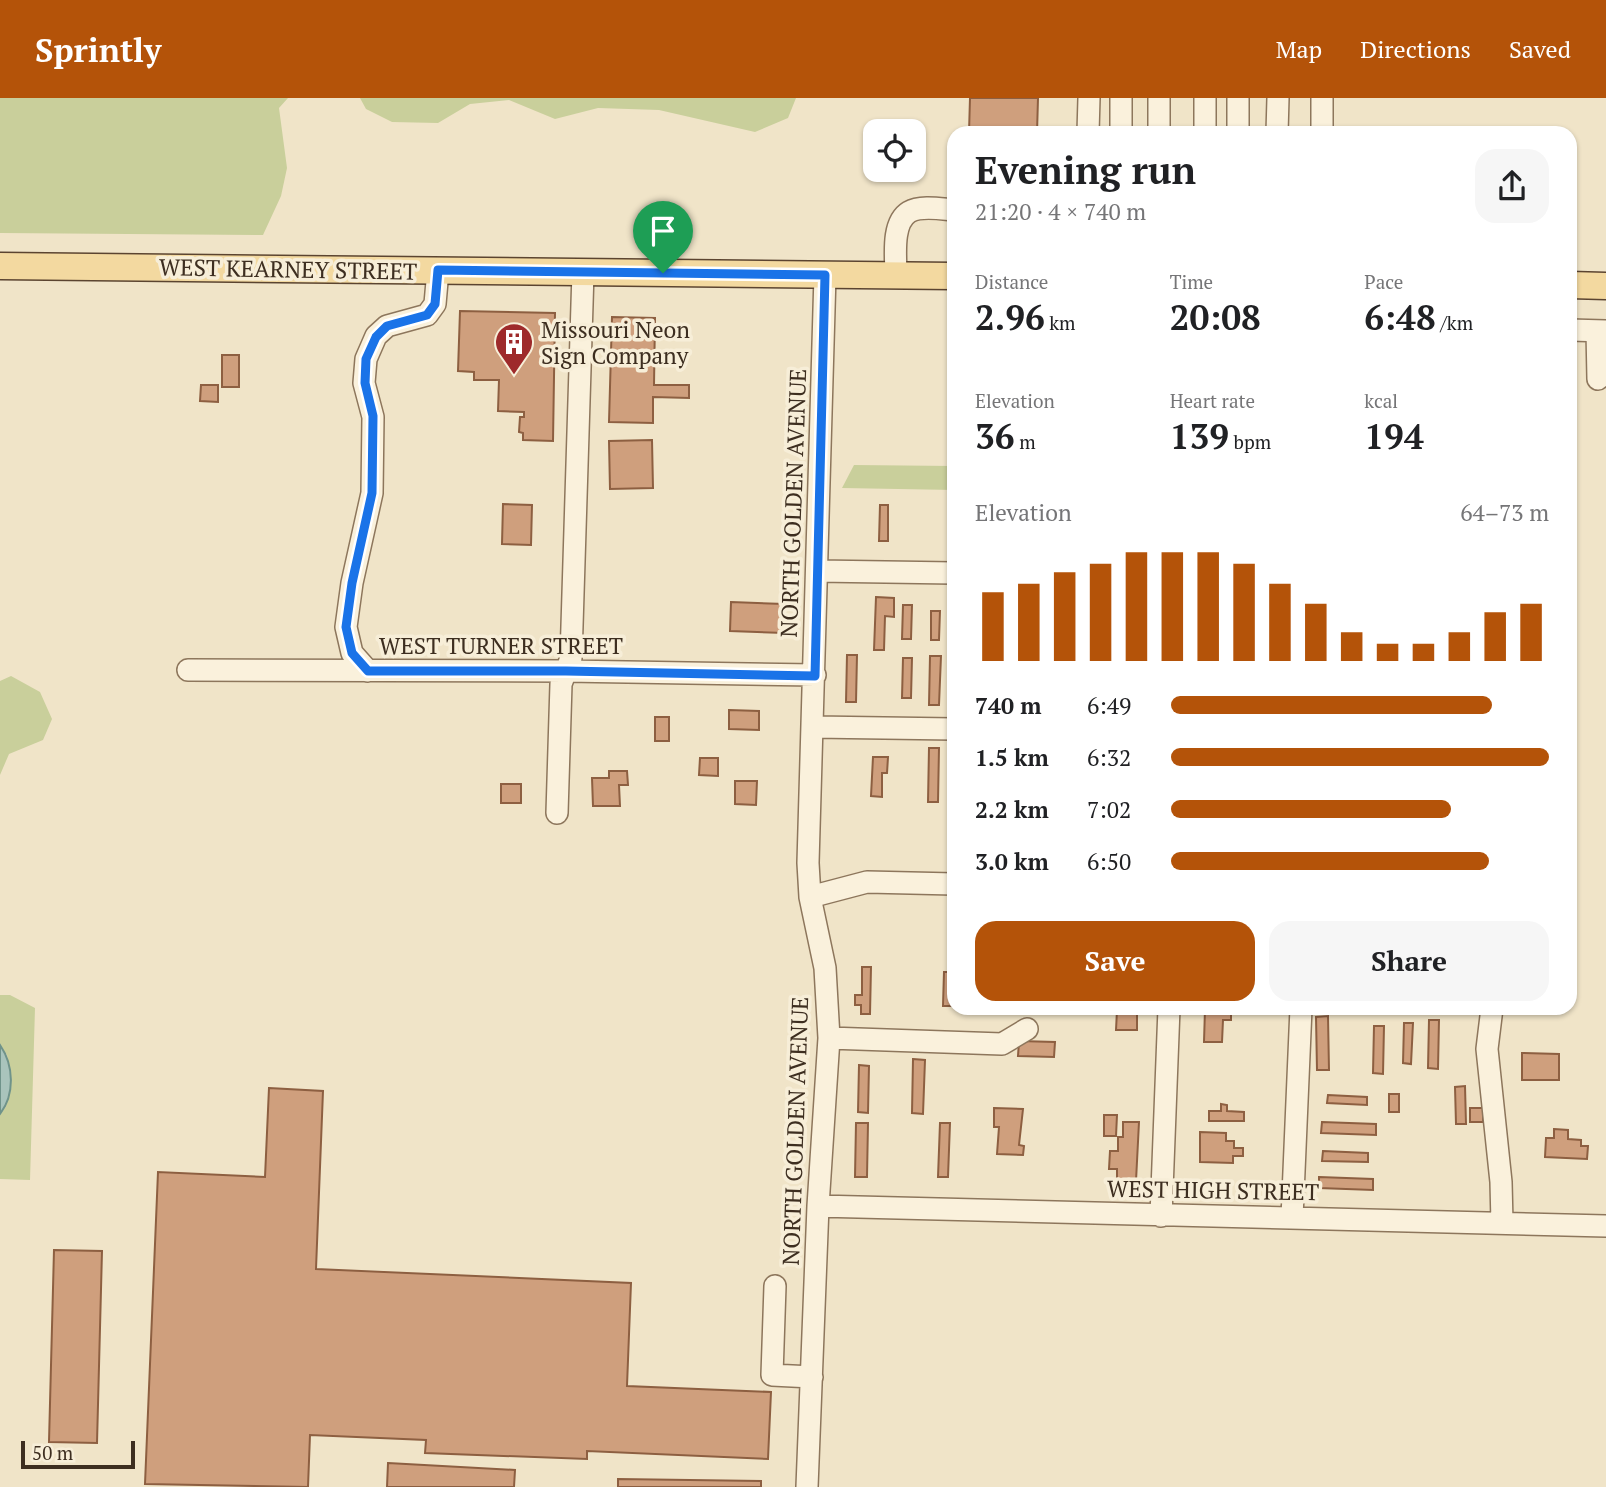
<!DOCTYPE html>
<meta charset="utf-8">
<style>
:root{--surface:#fff;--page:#f6f6f6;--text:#202124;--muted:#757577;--accent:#b45309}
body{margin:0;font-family:"PT Serif",serif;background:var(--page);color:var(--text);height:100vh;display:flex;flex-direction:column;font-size:26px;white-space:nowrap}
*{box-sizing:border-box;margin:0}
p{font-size:23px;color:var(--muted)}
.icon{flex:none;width:38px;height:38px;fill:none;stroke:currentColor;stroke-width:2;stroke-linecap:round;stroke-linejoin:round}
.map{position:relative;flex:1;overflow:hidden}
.panel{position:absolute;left:947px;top:28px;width:630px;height:889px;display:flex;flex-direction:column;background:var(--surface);border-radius:21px;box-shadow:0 2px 5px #0004}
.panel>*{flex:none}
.tools{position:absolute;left:863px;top:21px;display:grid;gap:14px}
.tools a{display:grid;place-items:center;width:63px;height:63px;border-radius:14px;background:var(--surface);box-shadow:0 2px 5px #0004;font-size:35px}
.scale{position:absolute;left:21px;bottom:18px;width:114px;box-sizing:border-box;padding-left:7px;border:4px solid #3d2e20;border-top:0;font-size:19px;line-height:24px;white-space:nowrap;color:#3d2e20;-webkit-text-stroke:5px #f7eed8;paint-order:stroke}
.pin{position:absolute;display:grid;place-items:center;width:60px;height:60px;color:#fff;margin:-72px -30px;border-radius:50% 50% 50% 0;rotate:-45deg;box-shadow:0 0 7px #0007}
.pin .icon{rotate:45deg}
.round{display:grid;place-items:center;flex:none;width:74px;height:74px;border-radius:21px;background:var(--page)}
.head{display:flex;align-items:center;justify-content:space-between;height:119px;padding:0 28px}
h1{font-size:38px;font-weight:600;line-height:52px}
.metrics{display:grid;grid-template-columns:repeat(3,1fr);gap:10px;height:119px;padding:7px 28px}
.metrics div{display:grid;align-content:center}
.metrics b{font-size:35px;font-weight:600}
.metrics small{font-size:19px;font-weight:400}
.metrics p{font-size:19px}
.chart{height:196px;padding:14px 28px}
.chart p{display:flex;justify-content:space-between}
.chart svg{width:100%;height:126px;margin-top:7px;stroke:var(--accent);stroke-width:6}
.cta{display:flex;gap:14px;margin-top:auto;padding:14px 28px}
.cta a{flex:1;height:80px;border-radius:21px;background:var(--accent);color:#fff;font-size:28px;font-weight:600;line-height:80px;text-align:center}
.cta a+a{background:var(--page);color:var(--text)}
ul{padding:0 28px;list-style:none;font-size:23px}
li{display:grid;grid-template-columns:112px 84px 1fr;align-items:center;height:52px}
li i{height:18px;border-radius:9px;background:var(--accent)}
header{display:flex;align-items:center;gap:42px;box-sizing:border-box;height:98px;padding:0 35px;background:var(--accent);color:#fff}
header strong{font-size:33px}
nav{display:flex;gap:38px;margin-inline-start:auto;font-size:24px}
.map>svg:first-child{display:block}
.green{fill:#c9cf9b}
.water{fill:#a9c4bc;stroke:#6f938a;stroke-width:2}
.building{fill:#cf9f7d;stroke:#8d5f41;stroke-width:2}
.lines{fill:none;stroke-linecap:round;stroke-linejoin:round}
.minor-casing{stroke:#8d765c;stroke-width:24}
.major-casing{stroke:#5b4430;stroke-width:29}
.minor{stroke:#faf1dc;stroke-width:21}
.major{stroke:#f3d9a0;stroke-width:26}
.route-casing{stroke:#fff;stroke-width:14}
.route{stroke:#1a73e8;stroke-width:9}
.labels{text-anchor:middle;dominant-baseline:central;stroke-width:7;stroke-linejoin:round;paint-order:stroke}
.street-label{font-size:23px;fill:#3d2e20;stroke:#f7eed8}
.poi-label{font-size:23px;fill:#3d2e20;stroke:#f7eed8;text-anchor:start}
</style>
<header>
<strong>Sprintly</strong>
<nav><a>Map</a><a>Directions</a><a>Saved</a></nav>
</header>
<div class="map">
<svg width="1606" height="1389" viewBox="0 0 1606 1389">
<rect width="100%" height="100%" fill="#f0e4c8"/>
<path class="green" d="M0 0H288L279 10 287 70 281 98 263 137 0 135Z
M360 0H796L788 20 755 34 659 12 598 10 555 21 509 2 470 6 438 25 392 24 366 11Z
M854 367 954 368V392L842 390Z
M11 578 40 594 52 621 43 642 9 656 0 677V583Z
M0 897H10L35 910 30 1082 0 1081V1016L6 1009 10 975 7 957 0 947Z"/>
<path class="water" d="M0 947C14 967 15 997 0 1016Z"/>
<path class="building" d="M970 0H1038L1037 35H969Z
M460 213 555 215 553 343 523 342V335L519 334 520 319H524V314L498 313 499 282H474V274L458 273Z
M612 219 655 220 654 287H689V300L653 299V325L609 324Z
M222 257H239V289H222Z
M201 287H218V304L200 303Z
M951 310H954V365H951Z
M652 342 653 390 610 391 609 343Z
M503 406 532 407 531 447 502 446Z
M880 407H888V443H879Z
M876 499 894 500V519L885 518 884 552H874Z
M731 504 784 506V535L730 533Z
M903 507H912L911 541H902Z
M931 513H940L939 542H931Z
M847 557H857L856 604H846Z
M930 558H941L939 607H929Z
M903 560H912L911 600H902Z
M729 612 759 613V632L729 631Z
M655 619H669V643H655Z
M929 650H939L938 704H928Z
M873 659H888L887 675H882V699L871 698Z
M700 660H718V678L699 677Z
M609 673H627L628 687H619L620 708H593L592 680H609Z
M735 683H757L756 707 735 706Z
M501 686H521V705H501Z
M862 869H871L870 916H861V907H855V897H862Z
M944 874H954V908H943Z
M1205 911H1231V922H1223L1222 944H1204Z
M1117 912H1137V932H1116Z
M1328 918 1329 972H1317L1316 919Z
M1429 922H1439L1438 971 1428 970Z
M1404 925H1413L1411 966 1403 965Z
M1374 928H1384L1383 976 1373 975Z
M1019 943 1055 944 1054 959 1018 958Z
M1522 955 1559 956V982H1522Z
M913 961 925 962 923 1016 912 1015Z
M859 967 869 968 868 1015 858 1014Z
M1465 988 1466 1026H1456L1455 989Z
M269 990 323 993 316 1171 631 1185 627 1288 771 1294 768 1361 587 1353V1361L425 1355 426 1342 310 1337 308 1389 145 1386 158 1074 265 1079Z
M1389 996H1399V1014H1389Z
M1328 997 1367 999V1007L1327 1005Z
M1221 1006 1227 1007V1013L1244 1014V1023H1209V1013H1221Z
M994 1010 1023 1011 1019 1047 1024 1048 1023 1057 997 1056 999 1029H994Z
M1470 1010H1483V1024H1470Z
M1104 1017H1117L1116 1038H1104Z
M1123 1024H1139L1136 1083H1117V1071H1109L1110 1053H1118V1039H1123Z
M1322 1024 1376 1026V1037L1321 1035Z
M856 1025H868L867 1079H855Z
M940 1025H950L948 1079H938Z
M1554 1031 1568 1032V1041L1581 1042V1048H1588L1587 1061 1545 1059 1546 1040H1554Z
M1200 1034 1226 1035V1043H1234V1050H1243V1058H1233V1065L1200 1064Z
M1323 1053 1368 1055V1064L1322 1063Z
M1319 1079 1373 1081V1092L1319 1090Z
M54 1152 102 1153 97 1345 49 1344Z
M388 1365 515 1372 514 1389H387Z
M618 1381 761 1383V1389H618Z"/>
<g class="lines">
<defs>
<path id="minor" d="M1088 35 1089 0
M1121 35V0
M1159 35V0
M1205 35V0
M1238 35V0
M1277 35 1278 0
M1322 35V0
M896 178C896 160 891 125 909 114 921 107 941 111 954 112
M1570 232 1606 233
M1597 233 1598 281
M817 473 954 475
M188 572 566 573 815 577
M368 573 352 555 346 529 352 485 372 395 373 319 364 285 366 261 376 238 387 228 427 217 435 206 438 172
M814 629 954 631
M557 715 561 586 571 560 583 174
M810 799 867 784 954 786
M1492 910 1487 951 1501 1084 1502 1125
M829 940 1002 946 1027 931
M818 1108 1606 1128
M1161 1118 1169 910
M1292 1120 1301 910
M775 1188 772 1277 812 1279
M807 1389 818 1108 829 940 825 870 810 799 808 765 825 177"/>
<path id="major" d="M0 168 954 178
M1570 187 1606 188"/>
</defs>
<use href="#minor" class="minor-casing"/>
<use href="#major" class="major-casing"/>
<use href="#minor" class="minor"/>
<use href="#major" class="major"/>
</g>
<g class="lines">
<defs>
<path id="route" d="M438 172 825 177 815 578 566 573H368L352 555 346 529 352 485 372 395 373 318 365 285 366 261 376 239 387 228 427 217 435 206Z"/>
</defs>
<use href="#route" class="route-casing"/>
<use href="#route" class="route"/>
</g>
<defs>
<symbol id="building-pin" viewBox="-11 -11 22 30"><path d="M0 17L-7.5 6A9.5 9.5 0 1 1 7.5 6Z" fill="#9e2a2b" stroke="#f7eed8"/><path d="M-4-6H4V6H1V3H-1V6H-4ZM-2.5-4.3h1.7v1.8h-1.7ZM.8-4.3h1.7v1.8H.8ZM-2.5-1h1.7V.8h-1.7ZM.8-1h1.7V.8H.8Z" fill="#fff"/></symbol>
</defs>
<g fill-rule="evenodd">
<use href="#building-pin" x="492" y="222" width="44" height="60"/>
</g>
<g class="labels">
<g class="street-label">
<text transform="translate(288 171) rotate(1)">WEST KEARNEY STREET</text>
<text transform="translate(793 405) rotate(-88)">NORTH GOLDEN AVENUE</text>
<text x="501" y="547">WEST TURNER STREET</text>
<text transform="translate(795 1033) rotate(-88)">NORTH GOLDEN AVENUE</text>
<text transform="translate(1213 1092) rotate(1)">WEST HIGH STREET</text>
</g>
<g class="poi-label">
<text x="541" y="231">Missouri Neon<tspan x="541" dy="26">Sign Company</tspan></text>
</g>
</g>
</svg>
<div class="tools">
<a><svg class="icon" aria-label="locate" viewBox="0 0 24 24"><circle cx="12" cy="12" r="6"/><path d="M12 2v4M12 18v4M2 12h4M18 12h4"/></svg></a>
</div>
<div class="scale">50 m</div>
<div class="pin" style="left:663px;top:175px;background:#1e9e55"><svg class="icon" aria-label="arrive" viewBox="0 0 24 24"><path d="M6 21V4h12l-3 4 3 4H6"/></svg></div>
<section class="panel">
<div class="head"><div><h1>Evening run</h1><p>21:20 · 4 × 740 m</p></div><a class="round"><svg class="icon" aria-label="share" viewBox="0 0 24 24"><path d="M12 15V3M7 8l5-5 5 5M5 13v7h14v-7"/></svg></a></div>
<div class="metrics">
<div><p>Distance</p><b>2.96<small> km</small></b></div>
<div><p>Time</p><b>20:08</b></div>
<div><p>Pace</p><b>6:48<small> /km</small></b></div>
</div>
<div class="metrics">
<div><p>Elevation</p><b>36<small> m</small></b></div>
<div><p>Heart rate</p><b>139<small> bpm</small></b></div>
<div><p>kcal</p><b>194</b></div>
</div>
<div class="chart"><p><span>Elevation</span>64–73 m</p>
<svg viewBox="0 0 160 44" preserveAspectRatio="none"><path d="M5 44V20M15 44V17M25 44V13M35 44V10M45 44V6M55 44V6M65 44V6M75 44V10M85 44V17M95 44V24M105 44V34M115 44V38M125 44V38M135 44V34M145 44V27M155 44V24"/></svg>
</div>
<ul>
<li><b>740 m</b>6:49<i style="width:85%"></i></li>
<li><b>1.5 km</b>6:32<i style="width:100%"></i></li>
<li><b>2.2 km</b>7:02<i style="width:74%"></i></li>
<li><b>3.0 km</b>6:50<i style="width:84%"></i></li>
</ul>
<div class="cta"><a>Save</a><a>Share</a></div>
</section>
</div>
